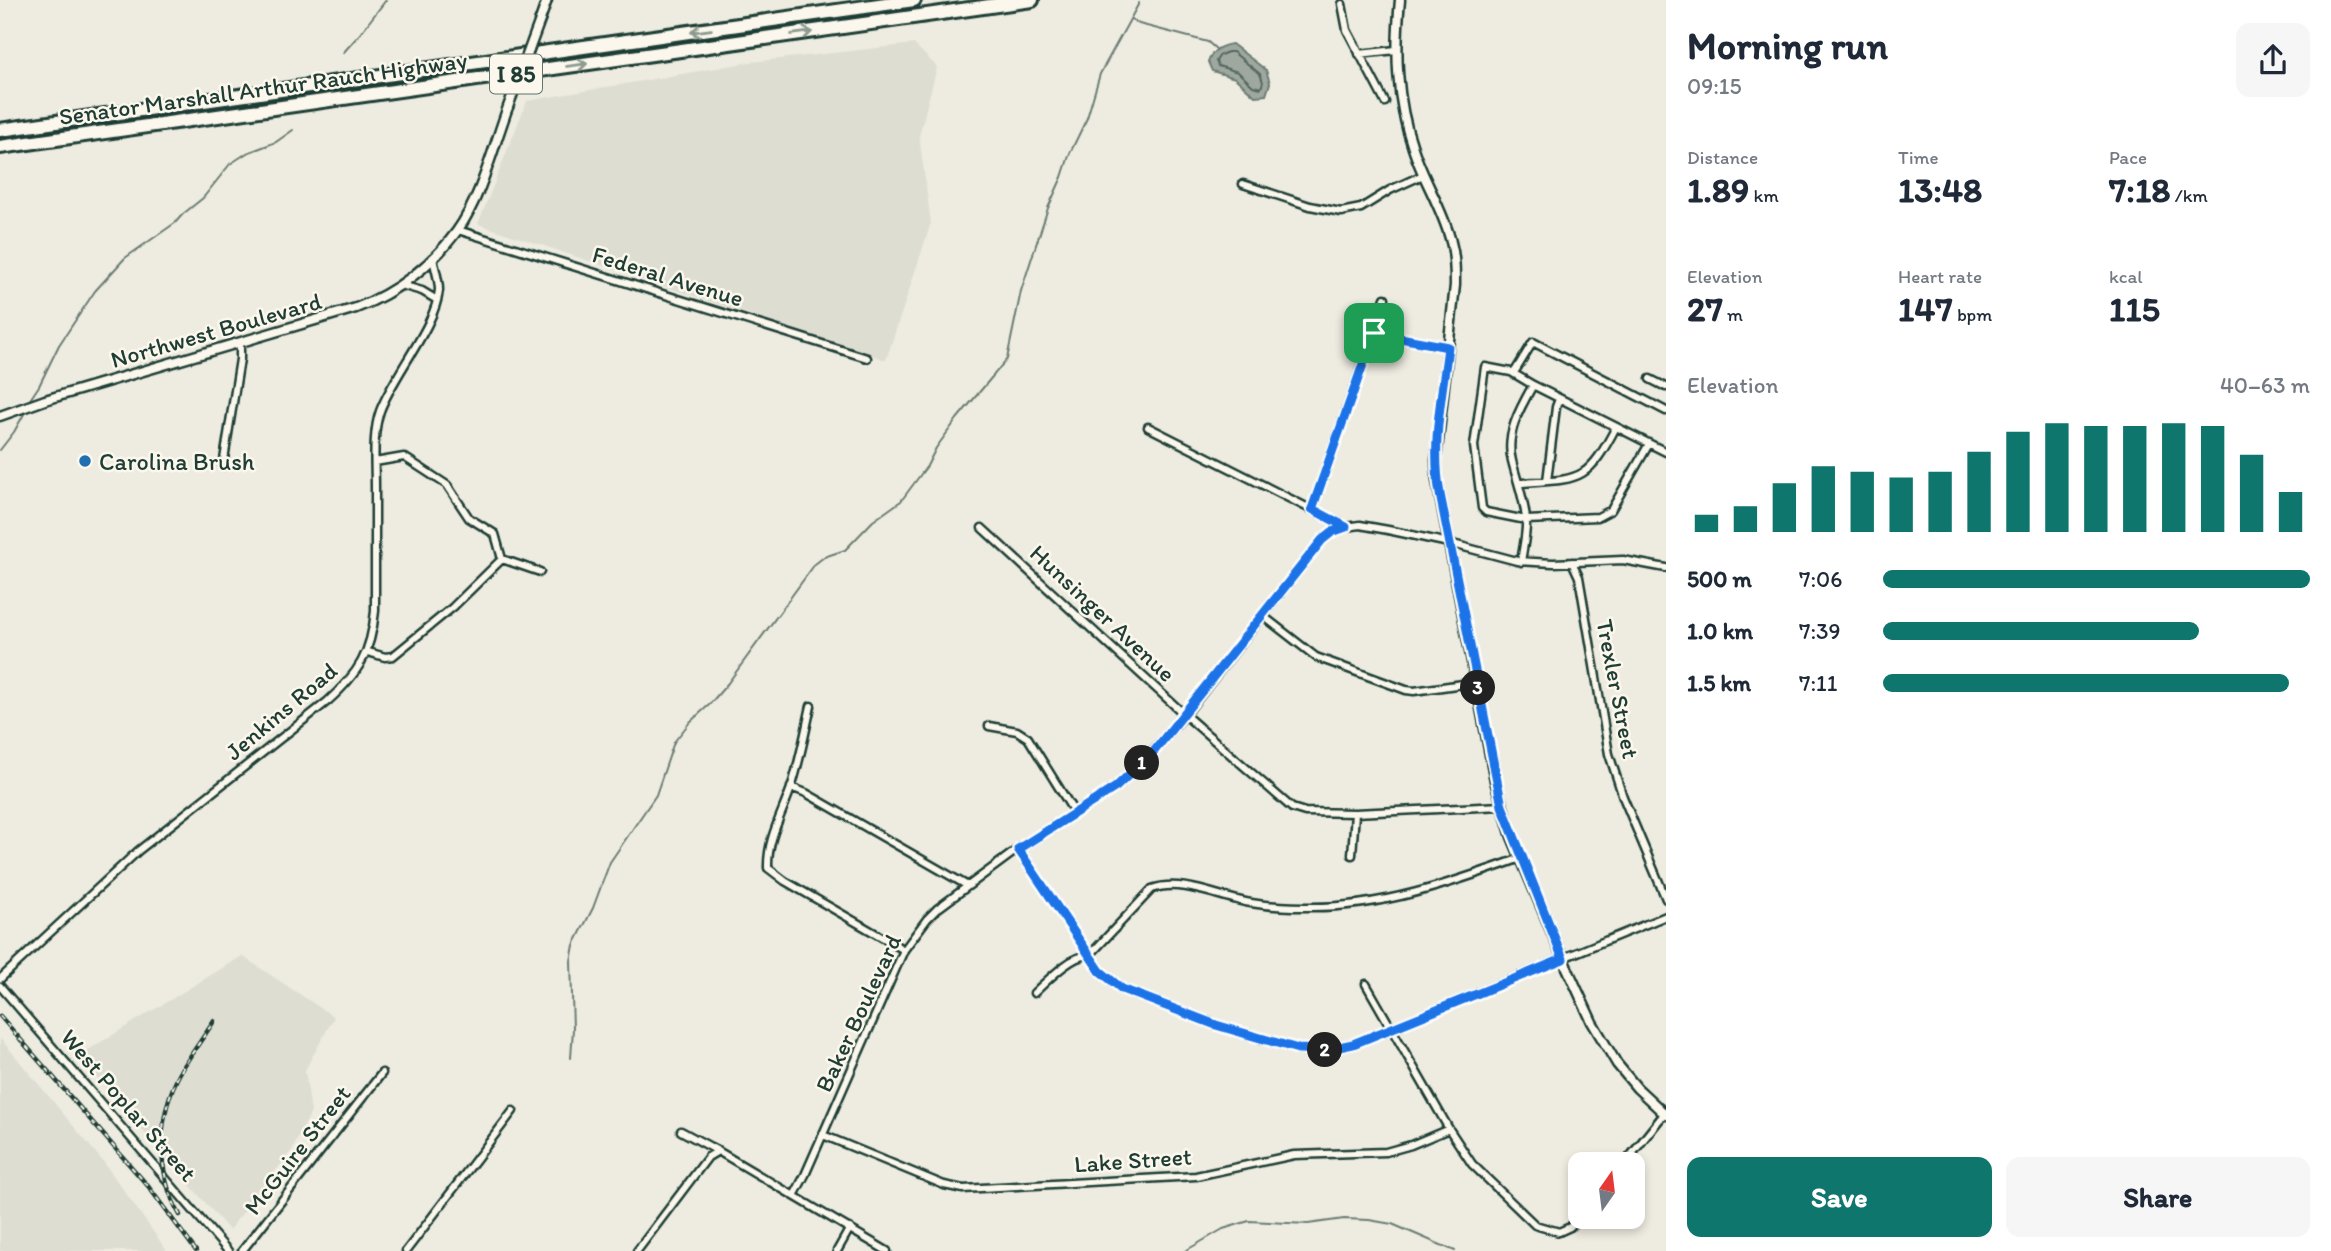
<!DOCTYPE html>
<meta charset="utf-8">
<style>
:root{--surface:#fff;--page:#f6f6f7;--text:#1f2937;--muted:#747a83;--accent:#0f766e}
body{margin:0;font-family:Itim,sans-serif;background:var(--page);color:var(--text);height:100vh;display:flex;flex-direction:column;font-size:26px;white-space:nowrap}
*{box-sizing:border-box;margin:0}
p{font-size:23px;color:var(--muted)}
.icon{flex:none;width:38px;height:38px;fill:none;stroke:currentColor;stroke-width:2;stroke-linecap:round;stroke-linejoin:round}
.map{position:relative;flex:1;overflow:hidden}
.details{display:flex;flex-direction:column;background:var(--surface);width:665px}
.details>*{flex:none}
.needle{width:46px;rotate:14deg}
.buttons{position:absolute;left:1568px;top:1152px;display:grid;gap:14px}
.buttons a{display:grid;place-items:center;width:77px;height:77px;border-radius:14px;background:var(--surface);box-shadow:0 4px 10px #0003;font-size:35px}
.pin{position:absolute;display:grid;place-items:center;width:60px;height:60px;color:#fff;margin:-30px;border-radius:14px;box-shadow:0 4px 10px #0006}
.km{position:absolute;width:35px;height:35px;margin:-18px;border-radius:50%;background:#222;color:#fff;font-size:19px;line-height:35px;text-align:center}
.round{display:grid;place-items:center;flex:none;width:74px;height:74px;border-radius:14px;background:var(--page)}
.summary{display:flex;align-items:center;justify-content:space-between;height:119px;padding:0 21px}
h1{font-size:38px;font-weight:700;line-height:52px}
.stats{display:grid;grid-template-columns:repeat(3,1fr);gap:10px;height:119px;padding:7px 21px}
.stats div{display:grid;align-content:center}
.stats b{font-size:35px;font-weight:700}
.stats small{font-size:19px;font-weight:400}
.stats p{font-size:19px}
.chart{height:196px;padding:14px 21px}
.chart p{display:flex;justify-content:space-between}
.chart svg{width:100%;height:126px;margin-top:7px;stroke:var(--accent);stroke-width:6}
.cta{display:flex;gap:14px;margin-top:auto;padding:14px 21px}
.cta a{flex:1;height:80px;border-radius:14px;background:var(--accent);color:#fff;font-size:28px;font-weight:700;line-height:80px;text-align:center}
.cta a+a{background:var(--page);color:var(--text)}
ul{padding:0 21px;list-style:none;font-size:23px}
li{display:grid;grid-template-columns:112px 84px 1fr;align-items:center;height:52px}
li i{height:18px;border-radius:9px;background:var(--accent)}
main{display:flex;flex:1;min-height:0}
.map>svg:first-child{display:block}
.built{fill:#ddddd2}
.water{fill:#9fa89f;stroke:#6c7d74;stroke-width:2}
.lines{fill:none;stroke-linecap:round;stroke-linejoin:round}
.shore{stroke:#52685f;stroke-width:2}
.stream{stroke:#6c7d74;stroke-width:2}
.minor-casing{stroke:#1f3d34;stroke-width:11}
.tertiary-casing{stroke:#1f3d34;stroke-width:13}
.motorway-casing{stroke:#1f3d34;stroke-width:18}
.minor{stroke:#fbf7ec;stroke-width:6}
.tertiary{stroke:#fbf7ec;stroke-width:8}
.motorway{stroke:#fbf7ec;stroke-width:12}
.rail-casing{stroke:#1f3d34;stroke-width:4.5}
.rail{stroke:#fbf7ec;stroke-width:2;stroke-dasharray:5;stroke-linecap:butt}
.tertiary-bridge-casing{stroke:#1f3d34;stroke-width:13;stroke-linecap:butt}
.tertiary-bridge{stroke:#fbf7ec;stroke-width:8}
.oneway{stroke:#8d9a90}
.route-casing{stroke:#fff;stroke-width:14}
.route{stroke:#1a73e8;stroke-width:9}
.poi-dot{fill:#1f6fb2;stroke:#fbf7ec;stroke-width:2.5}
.labels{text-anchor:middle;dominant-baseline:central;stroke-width:5;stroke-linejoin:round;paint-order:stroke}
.shield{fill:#fbf7ec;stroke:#61756b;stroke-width:2}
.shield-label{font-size:23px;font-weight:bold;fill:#1f3d34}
.street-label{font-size:24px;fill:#1f3d34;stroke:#fbf7ec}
.poi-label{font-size:24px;fill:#1f3d34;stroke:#fbf7ec;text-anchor:start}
</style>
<main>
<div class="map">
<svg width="1666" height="1251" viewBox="0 0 1666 1251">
<rect width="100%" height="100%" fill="#eeece1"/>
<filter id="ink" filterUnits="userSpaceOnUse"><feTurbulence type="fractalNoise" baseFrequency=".0143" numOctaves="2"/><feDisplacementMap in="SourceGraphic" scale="14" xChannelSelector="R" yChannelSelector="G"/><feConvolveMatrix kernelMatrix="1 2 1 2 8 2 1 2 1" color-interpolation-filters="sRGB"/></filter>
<g filter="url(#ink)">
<path class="built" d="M914 44 937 67 919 136 931 223 886 360 478 224 527 101 751 62Z
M242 956 334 1017 305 1070 311 1112 292 1150 229 1230 78 1056Z
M0 1038 105 1164 167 1251H0Z"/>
<path class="water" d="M1232 44 1266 70 1270 83 1266 95 1255 96 1235 78 1212 71 1208 62C1213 50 1219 46 1232 44Z"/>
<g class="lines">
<path class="shore" d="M1228 52H1233L1260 74 1263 82 1261 88 1253 86 1238 72 1218 66 1216 61 1220 55Z"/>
<path class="stream" d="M1131 19 1139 24 1208 42 1217 50
M343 53 359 35 386 0
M29 401 39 386 59 345 95 291 125 258 175 223 183 214 203 198 230 164 247 153 276 142 293 130
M0 450 14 432 24 414
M571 1058 573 1029 571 961 574 945 593 908 610 862 656 795 674 742 690 722 709 705 728 683 815 564 824 557 845 550 873 521 901 501 927 466 936 448 957 419 1007 359 1021 291 1048 208 1062 177 1070 153 1087 118 1100 74 1139 3
M1185 1251 1223 1229 1249 1221 1308 1224 1344 1219 1369 1220 1392 1224 1455 1251"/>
<defs>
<path id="minor" d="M1342 4 1347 30 1385 102
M1359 54 1396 50
M1243 184 1310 206 1341 212 1361 208 1390 190 1423 175
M458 230 867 358
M401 285 422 291 437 300
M1374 333 1448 347
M1514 373 1533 342 1666 411
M1650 379 1666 387
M1148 427 1346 527 1360 525 1388 530 1449 543 1517 561 1553 563 1623 560 1666 568
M1649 444 1611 510 1598 517 1526 520 1486 512 1482 508 1474 446 1485 367 1511 372 1533 385 1666 452
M375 462 404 457 447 485 469 518 495 534 502 559
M223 466 240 359V343
M1547 481 1556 407 1559 399
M1520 483C1580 479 1587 483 1616 427
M1312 509 1385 298
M982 528 1185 715 1292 808 1305 812 1355 813 1502 806
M1521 562C1523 548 1527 533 1526 519 1524 498 1517 481 1512 461 1505 434 1520 408 1533 385
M1572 562 1579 577 1609 754 1623 797 1666 899
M1262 615 1316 657 1406 690 1414 691 1477 682
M368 652 385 657 393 656 453 607 502 559 540 572
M811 706C805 733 800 760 792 785 783 813 767 838 768 868L785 881 904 950
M989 726 1017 731 1028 738 1074 812
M791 787 806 793 968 886
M1018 849 1100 971 1122 989 1216 1025 1298 1049 1325 1050 1353 1044 1666 916
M1352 855 1355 813
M0 979 138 851 328 701C359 673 371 653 375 611 375 569 375 528 375 487 375 463 372 434 380 411 393 375 436 326 439 290 439 280 435 269 433 258
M1366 984 1449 1129 1472 1164 1535 1225 1559 1232 1570 1227 1581 1216
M0 986 228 1251
M1034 993C1046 982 1073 953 1089 956L1152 889C1182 878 1220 898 1251 903 1268 906 1286 907 1304 907 1378 909 1452 883 1521 858
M681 1131 718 1151
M823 1135 944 1185 963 1189 1196 1176 1294 1155 1386 1152 1411 1145 1449 1129
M1624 1164 1664 1114
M795 1194 805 1175 904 950 927 919 937 909 1018 849 1116 787 1140 765 1185 715 1322 540 1332 532 1346 527
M242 1251 382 1073
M406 1251 513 1111
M637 1251 708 1157 718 1151 887 1251
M837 1251 850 1228"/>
<path id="tertiary" d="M1400 0C1395 51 1396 99 1413 148 1423 180 1443 209 1451 242 1455 256 1455 270 1455 285L1436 460 1437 481 1495 781 1512 837 1563 959 1592 1022 1617 1064 1637 1088 1666 1115
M540 20 547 0
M0 416 45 400 356 308C396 293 432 265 457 231 481 198 494 145 508 107"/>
<path id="motorway" d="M0 130 914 0
M0 147 1032 0"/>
</defs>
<use href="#minor" class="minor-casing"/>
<use href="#tertiary" class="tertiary-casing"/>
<use href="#motorway" class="motorway-casing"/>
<use href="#minor" class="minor"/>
<use href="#tertiary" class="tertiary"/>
<use href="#motorway" class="motorway"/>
<defs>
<path id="rail" d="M0 1016 148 1186 196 1251
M180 1215C155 1172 157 1114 181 1071 191 1054 203 1038 214 1021"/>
</defs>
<use href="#rail" class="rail-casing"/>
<use href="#rail" class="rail"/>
<defs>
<path id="tertiary-bridge" d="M508 107 540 20"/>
</defs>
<use href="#tertiary-bridge" class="tertiary-bridge-casing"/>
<use href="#tertiary-bridge" class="tertiary-bridge"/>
</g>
<defs><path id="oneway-shaft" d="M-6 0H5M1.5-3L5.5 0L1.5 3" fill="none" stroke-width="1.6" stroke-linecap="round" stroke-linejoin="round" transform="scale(1.75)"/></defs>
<g class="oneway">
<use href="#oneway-shaft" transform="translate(701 31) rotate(172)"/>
<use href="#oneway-shaft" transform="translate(802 33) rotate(-8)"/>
<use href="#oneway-shaft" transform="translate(577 65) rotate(-8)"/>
</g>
</g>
<g class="lines" filter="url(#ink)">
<defs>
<path id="route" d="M1374 333 1448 347C1442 396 1431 445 1440 494L1502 806 1563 959 1353 1044 1325 1050 1298 1049 1216 1025 1122 989 1100 971 1018 849 1116 787 1155 750 1322 540 1332 532 1346 527 1312 509Z"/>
</defs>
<use href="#route" class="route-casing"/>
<use href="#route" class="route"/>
</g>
<circle class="poi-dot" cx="85" cy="461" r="7"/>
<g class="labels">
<rect class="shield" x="490" y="54.5" width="52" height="39" rx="5"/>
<g class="shield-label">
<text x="516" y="74">I 85</text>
</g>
<g class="street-label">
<text transform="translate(263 88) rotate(-8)">Senator Marshall Arthur Rauch Highway</text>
<text transform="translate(668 276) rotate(17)">Federal Avenue</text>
<text transform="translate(216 330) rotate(-16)">Northwest Boulevard</text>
<text transform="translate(1103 613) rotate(43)">Hunsinger Avenue</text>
<text transform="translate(1618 689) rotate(79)">Trexler Street</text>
<text transform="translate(281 711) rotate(-40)">Jenkins Road</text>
<text transform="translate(858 1013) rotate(-65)">Baker Boulevard</text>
<text transform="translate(129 1105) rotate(49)">West Poplar Street</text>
<text transform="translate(297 1150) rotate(-52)">McGuire Street</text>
<text transform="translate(1133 1160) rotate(-4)">Lake Street</text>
</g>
<g class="poi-label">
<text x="99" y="461">Carolina Brush</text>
</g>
</g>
</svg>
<div class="buttons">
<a><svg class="needle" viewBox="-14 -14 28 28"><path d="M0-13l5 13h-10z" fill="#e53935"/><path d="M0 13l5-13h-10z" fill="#747a83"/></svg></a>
</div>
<div class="pin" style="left:1374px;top:333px;background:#1e9e55"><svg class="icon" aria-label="arrive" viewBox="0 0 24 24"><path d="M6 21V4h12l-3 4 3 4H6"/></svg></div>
<b class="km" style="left:1142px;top:763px">1</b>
<b class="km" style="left:1325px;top:1050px">2</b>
<b class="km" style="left:1478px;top:688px">3</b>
</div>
<section class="details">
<div class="summary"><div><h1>Morning run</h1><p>09:15</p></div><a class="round"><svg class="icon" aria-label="share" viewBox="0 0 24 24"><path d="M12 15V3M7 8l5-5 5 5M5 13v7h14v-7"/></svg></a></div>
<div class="stats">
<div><p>Distance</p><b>1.89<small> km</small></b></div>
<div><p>Time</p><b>13:48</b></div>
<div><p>Pace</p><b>7:18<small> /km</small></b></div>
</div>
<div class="stats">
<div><p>Elevation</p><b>27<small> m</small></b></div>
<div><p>Heart rate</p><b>147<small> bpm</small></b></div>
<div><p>kcal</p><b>115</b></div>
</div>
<div class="chart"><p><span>Elevation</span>40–63 m</p>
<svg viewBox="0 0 160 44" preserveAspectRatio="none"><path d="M5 44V38M15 44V35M25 44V27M35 44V21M45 44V23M55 44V25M65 44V23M75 44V16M85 44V9M95 44V6M105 44V7M115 44V7M125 44V6M135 44V7M145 44V17M155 44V30"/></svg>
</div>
<ul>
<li><b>500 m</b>7:06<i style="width:100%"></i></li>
<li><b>1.0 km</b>7:39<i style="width:74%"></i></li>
<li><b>1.5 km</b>7:11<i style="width:95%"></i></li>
</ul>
<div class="cta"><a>Save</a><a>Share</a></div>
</section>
</main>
